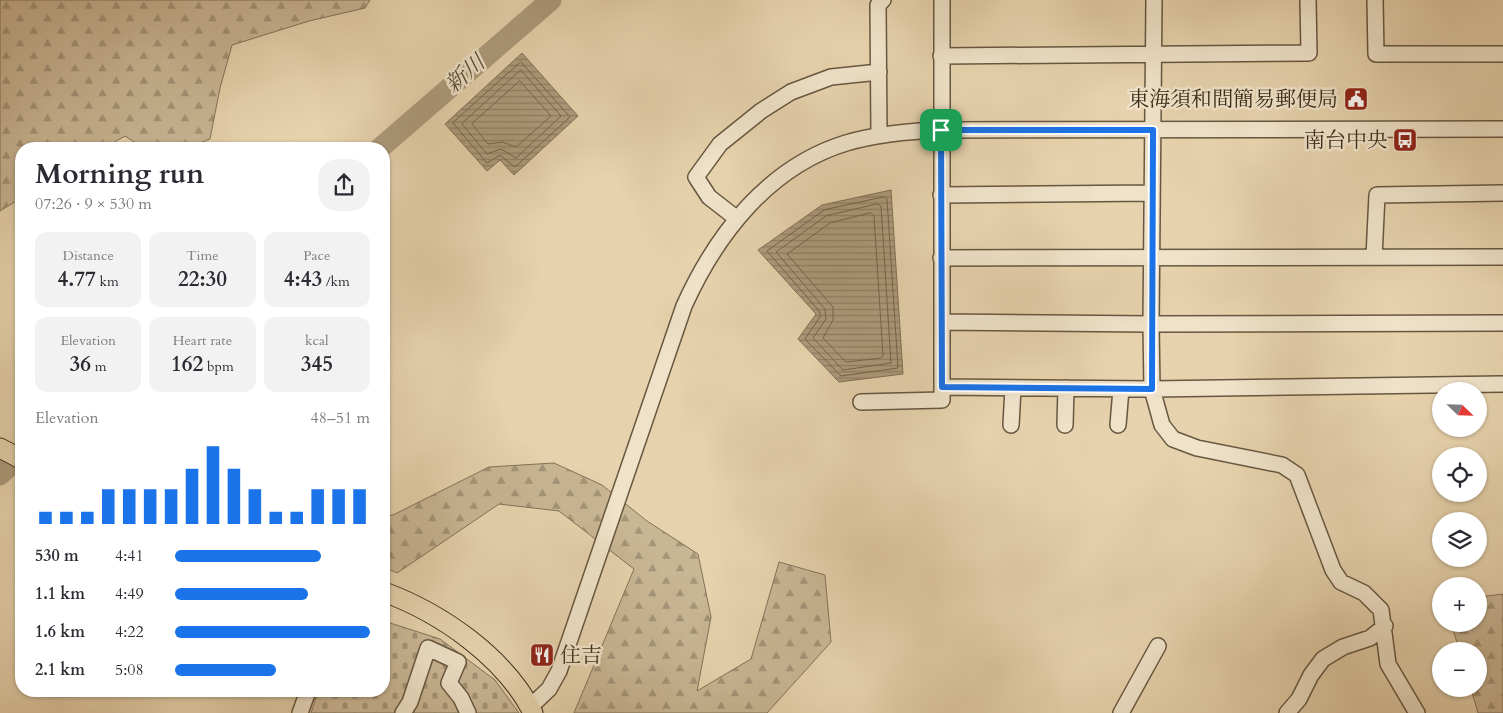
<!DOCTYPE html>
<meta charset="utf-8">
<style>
:root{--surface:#fff;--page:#f2f2f3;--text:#2b2b33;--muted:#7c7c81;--accent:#1a73e8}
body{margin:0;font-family:Cardo,"Noto Serif JP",serif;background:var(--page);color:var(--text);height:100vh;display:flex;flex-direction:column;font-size:19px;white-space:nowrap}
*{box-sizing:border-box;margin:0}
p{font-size:16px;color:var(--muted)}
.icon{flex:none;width:28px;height:28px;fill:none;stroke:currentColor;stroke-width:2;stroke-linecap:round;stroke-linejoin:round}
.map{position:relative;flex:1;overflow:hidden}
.side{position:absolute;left:15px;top:142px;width:375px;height:555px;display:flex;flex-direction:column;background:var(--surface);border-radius:20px;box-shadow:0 1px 4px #0004}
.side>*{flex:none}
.needle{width:32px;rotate:113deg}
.controls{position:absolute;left:1432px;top:382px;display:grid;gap:10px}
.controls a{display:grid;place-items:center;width:55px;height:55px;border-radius:50%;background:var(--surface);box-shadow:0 1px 4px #0004;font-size:25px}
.pin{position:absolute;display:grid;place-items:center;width:42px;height:42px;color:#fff;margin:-21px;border-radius:10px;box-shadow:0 2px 8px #0006}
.round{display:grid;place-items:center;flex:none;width:52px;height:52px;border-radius:20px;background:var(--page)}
.headline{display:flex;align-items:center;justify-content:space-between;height:85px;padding:0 20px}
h1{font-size:28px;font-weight:700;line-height:38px}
.metrics{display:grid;grid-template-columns:repeat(3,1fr);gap:8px;height:85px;padding:5px 20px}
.metrics div{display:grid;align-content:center;border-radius:12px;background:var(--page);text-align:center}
.metrics b{font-size:21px;font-weight:700}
.metrics small{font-size:14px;font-weight:400}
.metrics p{font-size:14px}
.chart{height:140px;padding:10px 20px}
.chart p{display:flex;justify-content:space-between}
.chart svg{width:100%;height:90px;margin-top:5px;stroke:var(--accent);stroke-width:6}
ul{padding:0 20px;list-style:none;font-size:16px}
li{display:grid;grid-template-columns:80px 60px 1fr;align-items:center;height:38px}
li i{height:12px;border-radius:6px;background:var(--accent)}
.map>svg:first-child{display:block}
.forest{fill:url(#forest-firs);stroke:#837258}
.cemetery{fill:url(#cemetery-stones);stroke:#837258}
.water{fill:url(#water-rules);stroke:#806f55}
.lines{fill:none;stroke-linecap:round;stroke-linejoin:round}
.shore{stroke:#75644c;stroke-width:1}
.river{stroke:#ad9a7b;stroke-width:21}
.minor-casing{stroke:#675740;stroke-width:18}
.major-casing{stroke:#3d2e1c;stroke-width:21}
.minor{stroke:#efe2c9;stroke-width:15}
.major{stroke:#e6d2ac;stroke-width:19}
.route-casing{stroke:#fff;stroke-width:10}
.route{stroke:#1a73e8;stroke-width:6}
.labels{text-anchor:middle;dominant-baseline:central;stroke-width:5;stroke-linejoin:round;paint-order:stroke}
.poi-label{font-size:21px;fill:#3d2e1c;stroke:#efe2c9;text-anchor:end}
.water-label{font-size:22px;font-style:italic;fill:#594934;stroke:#efe2c9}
</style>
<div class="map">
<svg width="1503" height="713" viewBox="0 0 1503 713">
<defs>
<pattern id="forest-firs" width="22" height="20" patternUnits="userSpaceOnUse" patternTransform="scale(1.25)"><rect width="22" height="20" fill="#c9b694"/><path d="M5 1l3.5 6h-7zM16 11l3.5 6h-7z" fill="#a49478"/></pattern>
<pattern id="cemetery-stones" width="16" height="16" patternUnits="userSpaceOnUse" patternTransform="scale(1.25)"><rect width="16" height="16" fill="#c9b694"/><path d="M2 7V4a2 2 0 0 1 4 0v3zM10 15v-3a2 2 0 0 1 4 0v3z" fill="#a49478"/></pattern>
<pattern id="water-rules" width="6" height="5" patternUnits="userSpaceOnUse" patternTransform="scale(1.25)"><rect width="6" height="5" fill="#ad9a7b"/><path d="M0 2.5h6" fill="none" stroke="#8e7e64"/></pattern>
</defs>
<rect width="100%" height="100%" fill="#e6d2ac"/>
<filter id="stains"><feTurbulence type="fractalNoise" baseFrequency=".004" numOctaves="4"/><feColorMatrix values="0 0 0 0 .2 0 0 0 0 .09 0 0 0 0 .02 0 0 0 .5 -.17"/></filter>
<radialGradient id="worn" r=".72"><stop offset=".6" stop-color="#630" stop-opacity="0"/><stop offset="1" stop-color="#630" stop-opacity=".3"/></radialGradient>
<path class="forest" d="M0 0H370L365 8 309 21 232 45 220 88 210 139 185 149H145L125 136 102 149H21V198L0 211Z
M554 463 602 485 647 521 698 554 711 617 697 691 751 659 779 562 825 575 831 642 767 713H574L634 569 559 511 499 504 397 573 384 567V516L393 515 489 467Z
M1503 594V713H1478L1471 689H1479V651H1460L1451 624H1479V597Z"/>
<path class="cemetery" d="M384 621 440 639 495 680 519 713H311L318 691H384Z"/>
<path class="water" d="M522 53 578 116 514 175 500 160 487 171 445 124Z
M891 190 903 374 839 382 798 339 816 314 758 250 822 205Z"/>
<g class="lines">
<path class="shore" d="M521 62 570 117 515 167 500 155 487 163 453 123Z
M521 70 561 116 516 158 501 149 487 154 462 124Z
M520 81 551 116 516 147 502 142 488 144 472 124Z
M884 197 887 199 898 368 841 376 805 339 820 317V312L767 251 824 210Z
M878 204 881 206 891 363 843 370 813 338 826 319 825 309 776 252 826 216Z
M871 213 874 216 883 356 881 358 846 362 823 338 833 320V307L787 254 830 223Z"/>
<path class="river" d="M379 149 551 0
M0 475 21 455"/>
<defs>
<path id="minor" d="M1154 0 1151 324 1503 323
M1375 0 1376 54H1503
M941 56 1309 53 1308 0
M879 135 878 5 883 0
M941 195 1152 193
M736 218 709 197 696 177 720 144 761 111 791 92 831 77 879 72
M1374 257 1377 195 1503 193
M941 258 1503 257
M942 322 1151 324 1152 389 1162 425 1173 439 1197 448 1282 465 1297 475 1333 570 1341 582 1364 593 1381 610 1388 664 1417 713
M942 387 1152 389 1503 384
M861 402 942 400V0
M1011 425 1013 388
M1065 425 1066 388
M1118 425 1121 389
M530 707 549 689 559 671 684 306C716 235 768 167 846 143 877 134 909 131 941 130L1503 129
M300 713 308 691
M403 713 410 702 428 648 458 662 449 683 461 698 468 713
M1121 713 1158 646
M1287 713 1299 699 1311 675 1323 659 1343 647 1370 638 1385 626"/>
<path id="major" d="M0 448 21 459
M384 592C441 613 505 657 533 713"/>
</defs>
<use href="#minor" class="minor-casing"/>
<use href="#major" class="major-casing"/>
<use href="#minor" class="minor"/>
<use href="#major" class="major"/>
</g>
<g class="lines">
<defs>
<path id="route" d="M941 130H1153L1152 389 942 387Z"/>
</defs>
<use href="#route" class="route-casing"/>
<use href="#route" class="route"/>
</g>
<defs>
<symbol id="civic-square" viewBox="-11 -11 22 22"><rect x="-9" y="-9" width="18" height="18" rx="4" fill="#8f2418" stroke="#efe2c9"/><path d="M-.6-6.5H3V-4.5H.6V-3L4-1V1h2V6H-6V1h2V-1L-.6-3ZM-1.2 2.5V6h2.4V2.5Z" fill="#fff"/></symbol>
<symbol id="bus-square" viewBox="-11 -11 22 22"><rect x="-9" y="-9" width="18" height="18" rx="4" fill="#8f2418" stroke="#efe2c9"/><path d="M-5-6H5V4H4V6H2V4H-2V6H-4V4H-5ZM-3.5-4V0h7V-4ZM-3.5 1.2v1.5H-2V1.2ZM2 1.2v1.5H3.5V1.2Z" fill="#fff"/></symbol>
<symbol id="restaurant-square" viewBox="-11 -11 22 22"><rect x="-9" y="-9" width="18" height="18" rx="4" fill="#8f2418" stroke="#efe2c9"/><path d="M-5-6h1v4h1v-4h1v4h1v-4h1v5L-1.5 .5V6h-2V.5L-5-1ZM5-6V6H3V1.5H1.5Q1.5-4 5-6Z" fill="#fff"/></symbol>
</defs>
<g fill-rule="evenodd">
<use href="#civic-square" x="1342" y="85" width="28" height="28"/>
<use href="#bus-square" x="1391" y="126" width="28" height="28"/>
<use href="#restaurant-square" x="528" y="641" width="28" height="28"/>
</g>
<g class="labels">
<g class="poi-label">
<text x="1338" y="99">東海須和間簡易郵便局</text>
<text x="1388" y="140">南台中央</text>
<text x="560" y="655" text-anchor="start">住吉</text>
</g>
<g class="water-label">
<text transform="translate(465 74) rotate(-41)">新川</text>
</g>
</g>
<rect width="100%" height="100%" filter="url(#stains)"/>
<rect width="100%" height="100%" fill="url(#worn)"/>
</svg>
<div class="controls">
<a><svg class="needle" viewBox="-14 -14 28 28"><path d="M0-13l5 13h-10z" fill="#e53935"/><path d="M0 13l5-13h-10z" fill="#7c7c81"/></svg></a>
<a><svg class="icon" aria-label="locate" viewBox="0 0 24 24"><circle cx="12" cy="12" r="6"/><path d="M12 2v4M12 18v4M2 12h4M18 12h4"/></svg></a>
<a><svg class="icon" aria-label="layers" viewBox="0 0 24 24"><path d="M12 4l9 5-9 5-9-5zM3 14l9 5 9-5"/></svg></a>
<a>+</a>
<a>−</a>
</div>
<div class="pin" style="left:941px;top:130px;background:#1e9e55"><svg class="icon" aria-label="arrive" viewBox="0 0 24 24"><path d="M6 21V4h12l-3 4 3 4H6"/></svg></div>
<section class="side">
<div class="headline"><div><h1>Morning run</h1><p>07:26 · 9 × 530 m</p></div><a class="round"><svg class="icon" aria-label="share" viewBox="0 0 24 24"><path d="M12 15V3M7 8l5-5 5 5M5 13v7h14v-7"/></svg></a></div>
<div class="metrics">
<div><p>Distance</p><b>4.77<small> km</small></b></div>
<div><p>Time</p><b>22:30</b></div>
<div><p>Pace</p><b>4:43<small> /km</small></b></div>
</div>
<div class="metrics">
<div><p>Elevation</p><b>36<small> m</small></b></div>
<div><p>Heart rate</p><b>162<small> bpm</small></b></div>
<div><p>kcal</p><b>345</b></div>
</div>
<div class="chart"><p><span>Elevation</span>48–51 m</p>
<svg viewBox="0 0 160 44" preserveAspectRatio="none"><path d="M5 44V38M15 44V38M25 44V38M35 44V27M45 44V27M55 44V27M65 44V27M75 44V17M85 44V6M95 44V17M105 44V27M115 44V38M125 44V38M135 44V27M145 44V27M155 44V27"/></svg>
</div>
<ul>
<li><b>530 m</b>4:41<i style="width:75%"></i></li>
<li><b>1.1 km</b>4:49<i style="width:68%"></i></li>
<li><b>1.6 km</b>4:22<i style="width:100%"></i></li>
<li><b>2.1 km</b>5:08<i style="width:52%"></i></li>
</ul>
</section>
</div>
